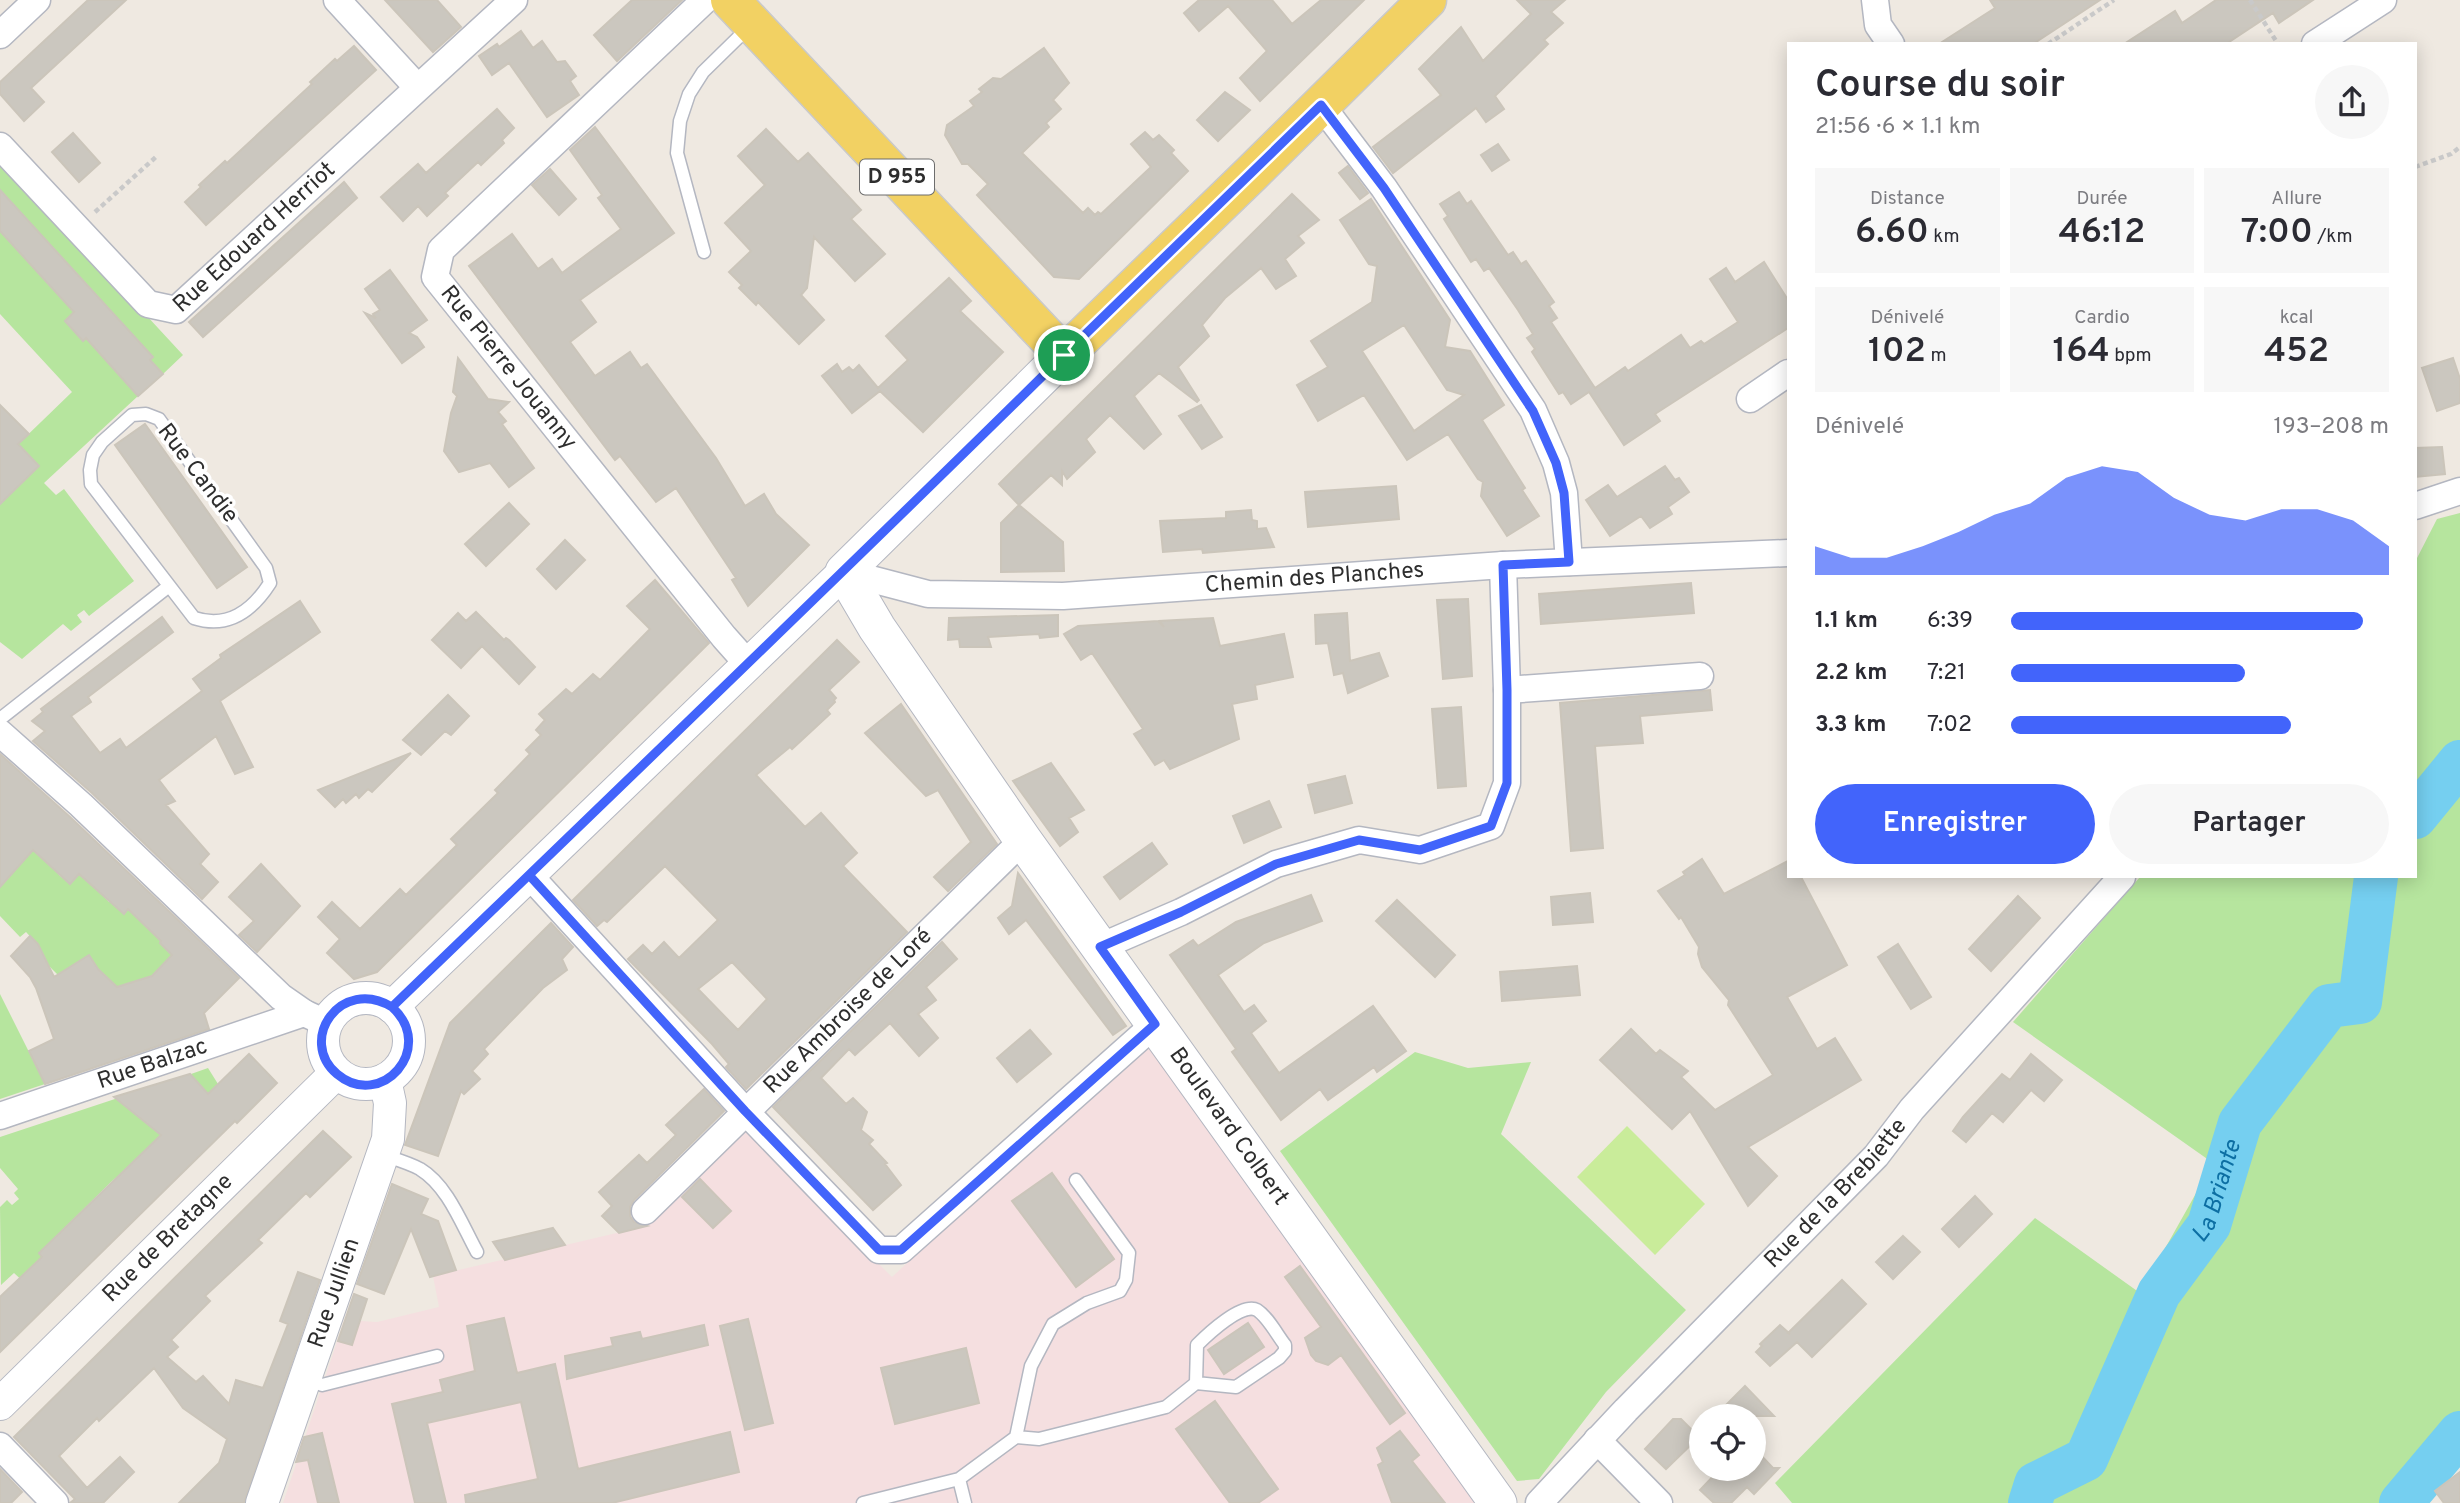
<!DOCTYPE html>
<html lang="fr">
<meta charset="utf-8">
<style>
:root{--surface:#fff;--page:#f7f7f7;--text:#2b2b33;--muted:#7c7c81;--accent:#4264fb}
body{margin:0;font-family:Overpass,sans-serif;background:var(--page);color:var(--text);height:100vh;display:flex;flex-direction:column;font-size:26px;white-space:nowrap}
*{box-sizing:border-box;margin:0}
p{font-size:23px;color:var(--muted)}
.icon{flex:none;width:38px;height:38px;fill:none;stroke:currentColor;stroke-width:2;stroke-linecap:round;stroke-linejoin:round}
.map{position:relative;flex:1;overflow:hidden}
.side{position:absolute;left:1787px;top:42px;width:630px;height:836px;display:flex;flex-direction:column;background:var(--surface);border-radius:0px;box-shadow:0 4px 18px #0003}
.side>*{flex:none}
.tools{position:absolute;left:1689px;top:1404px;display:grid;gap:14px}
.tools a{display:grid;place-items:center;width:77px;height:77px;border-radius:50%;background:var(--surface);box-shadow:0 4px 18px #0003;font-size:35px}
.pin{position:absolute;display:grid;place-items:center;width:60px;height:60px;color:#fff;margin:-30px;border:4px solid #fff;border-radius:50%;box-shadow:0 2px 7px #0007}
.round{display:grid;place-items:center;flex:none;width:74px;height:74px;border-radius:37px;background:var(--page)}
.head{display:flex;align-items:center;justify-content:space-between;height:119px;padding:0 28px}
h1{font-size:38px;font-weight:600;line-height:52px}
.metrics{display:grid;grid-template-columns:repeat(3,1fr);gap:10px;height:119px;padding:7px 28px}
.metrics div{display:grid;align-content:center;border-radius:0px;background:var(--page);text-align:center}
.metrics b{font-size:35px;font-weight:600}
.metrics small{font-size:19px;font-weight:400}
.metrics p{font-size:19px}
.chart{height:196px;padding:14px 28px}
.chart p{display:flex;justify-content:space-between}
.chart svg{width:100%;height:126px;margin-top:7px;fill:var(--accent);opacity:.7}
.action{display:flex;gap:14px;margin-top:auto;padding:14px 28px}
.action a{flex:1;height:80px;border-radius:42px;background:var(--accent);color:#fff;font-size:28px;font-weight:600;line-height:80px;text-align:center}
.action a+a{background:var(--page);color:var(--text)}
ul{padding:0 28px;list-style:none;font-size:23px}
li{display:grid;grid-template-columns:112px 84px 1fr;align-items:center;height:52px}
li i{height:18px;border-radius:9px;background:var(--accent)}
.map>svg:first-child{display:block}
.medical{fill:#f5dfe0}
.green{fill:#b6e59e}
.pitch{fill:#c9ec9a}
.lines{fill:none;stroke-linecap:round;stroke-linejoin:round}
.river{stroke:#75cff0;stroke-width:44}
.building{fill:#cbc7bf;stroke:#cbc5ba;stroke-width:2;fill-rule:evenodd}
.service-casing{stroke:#b4b7c1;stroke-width:15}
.minor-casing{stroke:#b4b7c1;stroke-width:29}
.tertiary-casing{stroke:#b4b7c1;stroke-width:34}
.secondary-casing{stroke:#b4b7c1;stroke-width:39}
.primary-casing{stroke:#c9c9c9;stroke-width:41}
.path{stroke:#c9c9c9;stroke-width:4.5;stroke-dasharray:5 3.5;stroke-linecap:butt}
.service{stroke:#fff;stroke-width:12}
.minor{stroke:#fff;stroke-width:26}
.tertiary{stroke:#fff;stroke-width:32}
.secondary{stroke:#fff;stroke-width:37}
.primary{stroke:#f2d163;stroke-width:38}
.route-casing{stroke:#fff;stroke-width:14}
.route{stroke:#4264fb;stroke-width:9}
.labels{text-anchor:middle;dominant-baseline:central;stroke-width:7;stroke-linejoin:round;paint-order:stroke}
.shield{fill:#fff;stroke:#6d6d6d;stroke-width:2}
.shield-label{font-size:21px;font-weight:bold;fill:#2e2e2e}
.street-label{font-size:23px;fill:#2e2e2e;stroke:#fff}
.water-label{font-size:24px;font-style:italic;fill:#0d6fa3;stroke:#fff}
</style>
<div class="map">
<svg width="2460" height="1503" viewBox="0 0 2460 1503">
<rect width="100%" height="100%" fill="#efe9e1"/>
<path class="medical" d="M1150 1039 1477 1503H283L346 1315 360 1321 377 1322 439 1307 433 1276 638 1228 742 1128 892 1277Z"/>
<path class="green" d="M0 157 183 355 163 374 150 360 152 357 0 190Z
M0 231 74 312 65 321 83 340 93 332 105 359 138 396 44 483 56 495 64 489 134 581 89 616 84 610 77 615 82 622 71 631 63 624 22 659 0 642V499L3 501 39 466 11 451 72 392 0 314Z
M2460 513V1451L2417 1503H1792L1775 1483 2035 1218 2140 1293 2213 1163 2013 1022 2140 877H2415V562L2437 519Z
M46 838 59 875 70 884 81 872 109 902 111 901 124 913 128 909 161 941 160 943 172 955 177 975 119 989 96 967 89 955 58 975 34 951 39 946 26 932 20 937 0 916V877L6 880 26 846 32 852Z
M0 994 45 1084 0 1099Z
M1415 1052 1468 1068 1531 1062 1501 1134 1686 1310 1606 1392 1539 1479 1517 1481 1280 1151Z
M208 1068 218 1084 205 1097 195 1087 191 1074Z
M121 1097 126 1106 163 1137 111 1182 39 1253 45 1260 28 1286 14 1273 1 1285 0 1207 7 1200 12 1205 19 1199 14 1193 18 1189 0 1168V1137Z"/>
<path class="pitch" d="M1627 1126 1705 1204 1655 1255 1577 1177Z"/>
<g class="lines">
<g class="river">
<path d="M2415 817 2460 762"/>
<path id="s1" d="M2030 1503 2036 1484 2086 1459 2159 1293 2209 1225 2240 1123 2329 1006 2360 1002 2376 877"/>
<path d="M2401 1503 2460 1433"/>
</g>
</g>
<path class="building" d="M88 0H126L31 88 44 102 24 121 0 94V82Z
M385 0H437L461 27 433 52Z
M632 0H682L617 61 594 35Z
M1199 0H1272L1292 24 1321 0H1364L1260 101 1240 78 1267 51 1228 6 1199 31 1184 13Z
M1517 0H1565L1551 12 1563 23 1544 40 1548 44 1495 96 1504 109 1486 122 1476 108 1393 173 1373 147 1441 95 1419 69 1461 27 1483 61 1531 14Z
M1990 0H2100L2033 44H1939L1995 8Z
M2216 0H2313L2279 23 2273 13 2226 44H2124L2175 11 2182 23Z
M521 31 533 48 542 41 557 62 565 61 576 76 570 81 579 95 547 117 509 63 492 75 479 56 497 44 499 47Z
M354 46 376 70 206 225 185 202 201 187 199 185 225 161 227 163 312 84 310 82 335 59 337 61Z
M1044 48 1069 83 1053 100 1061 109 1046 123 1049 127 1022 153 1083 213 1088 208 1095 215 1098 212 1101 214 1151 167 1131 144 1145 132 1153 140 1159 135 1174 150 1171 153 1188 171 1079 279 1054 277 977 195 988 184 968 164H962L945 135 947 125 974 106 970 101 982 92 979 89 993 78 1001 79Z
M1225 92 1250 110 1218 141 1197 120Z
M497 109 514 128 502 140 504 143 481 165 478 162 445 193 448 196 427 216 418 206 403 221 381 197 418 164 426 173Z
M595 127 674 233 580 300 596 322 570 342 595 376 630 352 641 368 647 364 716 458 745 506 764 494 776 514 809 545 748 606 732 580 736 578 676 488 656 502 620 456 615 460 469 266 512 234 538 269 552 259 562 273 621 229 598 198 602 195 570 150Z
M766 129 798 162 808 153 861 210 851 219 885 254 855 281 814 237 807 288 801 295 824 320 799 344 758 302 756 305 739 288 742 285 729 272 751 251 725 223 765 185 738 156Z
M73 133 100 163 79 182 52 152Z
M1498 144 1509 160 1492 171 1481 155Z
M1348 166 1368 193 1360 199 1339 173Z
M550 169 576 199 559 215 532 185Z
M344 182 357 198 203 337 189 322Z
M0 190 153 357 150 360 163 374 138 396 86 338 83 341 65 321 74 312 0 231Z
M1459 192 1467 204 1471 201 1508 255 1513 252 1521 264 1526 261 1554 302 1549 306 1557 318 1551 322 1595 388 1625 367 1628 371 1681 335 1690 348 1701 341 1704 344 1738 322 1710 279 1726 268 1735 282 1764 262 1788 300V328L1655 414 1660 421 1624 445 1589 392 1571 404 1563 392 1559 394 1532 352 1535 349 1527 338 1533 334 1518 310 1489 268 1484 271 1476 259 1471 262 1444 219 1448 216 1440 204Z
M1292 194 1319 220 1298 236 1304 243 1285 259 1296 276 1276 289 1261 268 1225 298 1202 325 1209 336 1178 367 1199 400 1197 402 1159 373 1134 396 1161 434 1144 449 1110 415 1086 439 1095 452 1067 479 1062 471V485L1051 475 1019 505 999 484Z
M1371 199 1450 320 1445 347 1470 351 1504 405 1482 420 1525 488 1522 490 1539 516 1507 536 1481 496 1483 482 1478 479 1448 434 1407 460 1364 395 1318 421 1297 385 1328 367 1311 341 1372 302 1377 266 1369 264 1340 220ZM1404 325 1447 390 1464 395 1414 431 1362 351Z
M390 270 427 320 409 333 417 337 424 347 402 363 365 313 376 318 373 314 380 310 365 289Z
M949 278 971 301 960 311 1003 352 923 432 880 391 852 413 822 376 837 364 842 372 849 367 853 371 859 365 878 388 908 360 886 336Z
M458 358 488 399 509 402 498 412 506 421 502 424 534 468 509 487 490 463 459 472 444 451 451 413 457 396 453 392Z
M2453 358 2460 379V403L2437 411 2422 368Z
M0 405 29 434 18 444 39 466 0 504Z
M1201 405 1222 437 1202 449 1179 416Z
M145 424 247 567 217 588 115 445Z
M2442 447 2445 474 2415 477V448Z
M1665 466 1675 480 1679 478 1689 492 1668 507 1672 514 1650 528 1641 516 1610 536 1586 500 1608 485 1617 497Z
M1396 486 1399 519 1308 527 1305 492Z
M509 503 529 524 486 566 465 544Z
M1019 505 1063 542 1064 571 1001 572V523Z
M1251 510 1252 520 1257 521V529L1266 528 1274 547 1203 553 1202 549 1163 552 1160 521 1226 518V512Z
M565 540 585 560 556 589 537 569Z
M655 580 709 643 377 972 354 979 327 953 340 939 318 917 332 902 360 929 400 889 406 895 457 845 451 839 498 793 495 790 530 754 526 750 541 735 536 730 545 720 539 714 566 689 572 694 593 674 600 680 650 629 627 606Z
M1691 583 1694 613 1541 624 1539 594Z
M1468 599 1472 676 1443 679 1437 600Z
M300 601 320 632 220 701 253 767 235 774 216 736 159 780 175 801 166 805 209 854 200 864 218 882 202 899 92 793 33 741 45 731 32 721 43 712 41 709 162 617 173 632 88 697 91 702 71 716 100 753 120 739 126 748 202 691 193 679 221 658 220 655Z
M476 612 504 640 506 638 509 640 535 667 519 684 482 646 461 668 432 640 458 613 466 621Z
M1347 613 1350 661 1379 653 1388 676 1348 693 1343 673 1334 675 1328 643 1316 644 1315 615Z
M1058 615V636L1040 638 1039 634 988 637 991 647H960L959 639 948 640 949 618Z
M1213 618 1220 646 1284 634 1293 677 1255 685 1257 699 1232 704 1239 739 1170 769 1164 760 1155 765 1134 734 1143 729 1092 653 1081 660 1064 634 1078 626 1158 621 1164 627 1160 621Z
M837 640 859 662 829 690 836 698 834 700 835 702 827 710 830 714 792 749 790 747 756 775 805 827 821 813 857 853 843 866 907 932 746 1089 726 1067 729 1064 712 1044 628 959 643 945 652 954 664 942 679 958 718 920 665 866 607 922 604 920 597 926 573 900ZM732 962 767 999 738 1030 698 989Z
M1710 690 1712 710 1640 716 1643 743 1595 746 1603 848 1571 851 1560 703Z
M448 695 469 716 451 735 445 731 421 755 403 740Z
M901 704 997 844 948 891 934 877 971 842 938 790 926 796 865 733Z
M1461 707 1466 786 1438 788 1432 709Z
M411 753 372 792 368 789 359 798 356 794 346 803 343 799 335 807 318 790Z
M0 754 70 817 239 978 204 1013 209 1029 45 1084 29 1051 54 1039 36 988 30 977 11 956 30 936 38 944 54 977 89 955 98 969 117 987 152 976 172 955 160 943 161 941 128 909 124 914 79 874 70 884 33 850 0 887Z
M1051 763 1084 810 1069 818 1078 832 1060 846 1013 781Z
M1345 776 1352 803 1315 813 1308 785Z
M1269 801 1281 827 1244 843 1233 816Z
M1152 843 1167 864 1120 899 1104 877Z
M1702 859 1724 894 1788 861V877H1801L1847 965 1787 997 1817 1049 1835 1038 1861 1080 1748 1147 1777 1176 1748 1206 1690 1111 1672 1129 1600 1060 1631 1029 1656 1054 1660 1050 1688 1071 1681 1077 1715 1110 1773 1075 1728 1005 1729 1000 1702 967 1698 954 1699 947 1681 917 1679 919 1658 891 1685 875 1683 872Z
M261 864 300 906 257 952 239 935 254 921 229 897Z
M1018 873 1126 1026 1113 1035 1026 920 1009 934 998 918 1012 906Z
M1590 893 1593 922 1553 925 1551 897Z
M1311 895 1322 921 1264 943 1218 975 1244 1012 1254 1005 1266 1021 1251 1033 1279 1073 1373 1006 1406 1051 1377 1072 1374 1067 1328 1100 1320 1089 1281 1120 1232 1052 1236 1049 1170 955 1193 940 1198 946 1236 922Z
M2018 896 2040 918 1991 971 1969 949Z
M1397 900 1455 955 1435 977 1376 921Z
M551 923 573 947 562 959 567 970 543 988 484 1049 488 1054 472 1071 480 1079 464 1094 461 1091 438 1156 405 1145 450 1023Z
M942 942 957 959 926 987 936 1000 918 1014 938 1038 919 1056 890 1023 855 1055 849 1049 821 1078 846 1104 853 1098 867 1112 861 1130 873 1140 869 1144 887 1163 885 1164 901 1185 873 1210 773 1107Z
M1898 944 1931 997 1911 1009 1878 957Z
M1577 966 1580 995 1502 1001 1500 972Z
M1030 1030 1051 1054 1017 1082 997 1058Z
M249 1054 277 1083 237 1123 235 1121 0 1352V1297L42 1257 39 1253 161 1135 114 1097 190 1074 208 1094Z
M2031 1054 2062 1080 2044 1101 2031 1090 2003 1122 1992 1113 1966 1142 1953 1131 1963 1117 2002 1074 2010 1080Z
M704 1089 724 1111 634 1200 630 1207V1216L634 1222 647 1226 619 1233 602 1216 612 1206 599 1192 639 1155 647 1163 676 1135 666 1125Z
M323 1131 351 1157 310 1197 306 1193 258 1240 262 1243 205 1296 210 1301 171 1340 178 1347 167 1357 196 1382 203 1376 229 1404 236 1380 263 1388 288 1324 280 1321 298 1272 320 1280 244 1503H179L219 1463 227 1439 183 1408 154 1368 99 1421 97 1418 59 1456 87 1488 120 1457 134 1472 103 1503H70L75 1499 14 1437Z
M1052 1173 1114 1259 1076 1287 1012 1201Z
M700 1179 731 1211 713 1228 682 1197Z
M392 1184 428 1199 421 1214 438 1221 456 1270 430 1277 411 1229 384 1294 357 1284Z
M1975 1196 1992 1214 1959 1247 1942 1229Z
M553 1228 565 1245 505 1260 493 1242Z
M1903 1236 1920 1252 1893 1279 1876 1262Z
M1300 1266 1405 1413 1390 1424 1341 1355 1328 1365 1316 1361 1311 1355 1305 1338 1321 1327 1285 1277Z
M1842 1280 1866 1304 1812 1357 1797 1342 1770 1366 1756 1352 1762 1346 1760 1344 1780 1325 1790 1334 1788 1333Z
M354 1294 367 1299 352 1345 338 1341Z
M504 1318 517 1373 555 1364 578 1469 730 1432 739 1472 612 1503H466L465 1495 538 1479 521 1402 427 1423 446 1503H415L392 1404 443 1392 440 1380 475 1371 467 1326Z
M748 1319 773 1423 745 1430 720 1326Z
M1248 1323 1264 1347 1224 1374 1208 1350Z
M704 1325 708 1345 567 1379 565 1356 613 1346 611 1338 640 1332 642 1339Z
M966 1348 979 1403 895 1424 881 1368Z
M1745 1386 1774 1416H1715Z
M1215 1401 1278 1489 1258 1503H1230L1176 1429Z
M1673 1419H1681L1699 1437 1666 1469 1645 1449Z
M1400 1431 1419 1455 1412 1461 1445 1503H1392L1378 1465 1383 1462 1377 1448Z
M322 1433 339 1503H318L308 1460 296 1462 304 1437Z
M1754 1448 1773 1468H1779L1754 1494 1747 1487 1731 1503H1714L1700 1490 1721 1468H1754Z
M0 1469 22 1492 11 1503H0Z
M2460 1472V1503H2444L2435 1491Z"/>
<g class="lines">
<defs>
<path id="service" d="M704 252 677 153 680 121 689 94 703 72 750 26
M146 414 159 419 266 568 270 583C252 611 228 629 194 618L91 484 90 470 93 455 102 442 132 415Z
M0 719 169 586
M383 1155C395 1159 409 1163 420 1169 448 1186 462 1225 477 1252
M306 1379 322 1385 437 1356
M1016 1437 1031 1366 1053 1324 1087 1303 1120 1291 1126 1280 1129 1253 1076 1180
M959 1479 1016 1437 1039 1439 1166 1407 1196 1383 1236 1387 1279 1358 1285 1351V1345C1277 1335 1268 1317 1257 1310 1242 1302 1208 1334 1197 1345L1196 1383
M863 1503 959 1479 965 1503"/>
<g id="minor">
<path d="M337 0 417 87"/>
<path id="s2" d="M705 0 441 250 435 277 724 637 748 664"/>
<path d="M1875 0 1878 25 1891 44"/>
<path d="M0 35 37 0"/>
<path d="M2315 44 2383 0"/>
<path d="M1321 105 1384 188 1533 410 1556 463 1564 493 1569 562"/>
<path id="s3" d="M0 146 148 304 176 310 514 0"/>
<path d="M1750 399 1788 373"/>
<path d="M2415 506 2460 491"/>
<path id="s4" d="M844 572 928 594 1063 596 1503 565 1788 553"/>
<path d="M1507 690 1700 676"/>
<path d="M0 733 81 805 281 997 304 1013 326 1023"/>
<path d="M529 875 745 1111 879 1250H901L1155 1024"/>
<path d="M1100 947 1181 912 1276 864 1359 840 1420 850 1491 826 1507 783V690L1503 565"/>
<path id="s5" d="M0 1116 304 1013"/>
<path id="s6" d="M645 1211 1023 840"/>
<path d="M1597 1440 1659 1503"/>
<path d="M0 1446 55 1503"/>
<path id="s7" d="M1539 1503 1626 1410 1876 1156 1912 1109 2122 877"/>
</g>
<g id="tertiary">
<circle cx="366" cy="1041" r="43"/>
<path d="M392 1007 844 572"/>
<path id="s8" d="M0 1404 336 1073"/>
<path id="s9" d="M262 1503 388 1139 390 1103 385 1080"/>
</g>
<g id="secondary">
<path id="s10" d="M1064 355 844 572 877 628 1023 840 1498 1503"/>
</g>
<path id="primary" d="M730 0 1064 355 1250 175 1427 0"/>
</defs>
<use href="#service" class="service-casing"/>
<use href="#minor" class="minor-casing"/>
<use href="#tertiary" class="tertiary-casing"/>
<use href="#secondary" class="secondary-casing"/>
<use href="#primary" class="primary-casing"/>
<path class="path" d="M2250 0 2278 44
M2048 44 2114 0
M2415 167 2451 154 2460 147
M95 212 157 156"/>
<use href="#service" class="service"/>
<use href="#minor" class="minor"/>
<use href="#tertiary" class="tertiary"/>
<use href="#secondary" class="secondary"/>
<use href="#primary" class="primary"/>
</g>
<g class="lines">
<defs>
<path id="route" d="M1064 355C842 574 617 790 392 1007 437 1048 381 1111 337 1074 297 1040 341 976 392 1007L529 875 745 1111 879 1250H901L1155 1024 1100 947 1181 912 1276 864 1359 840 1420 850 1491 826 1507 783V690L1503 565 1569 562 1564 493 1556 463 1533 411 1384 188 1321 105 1064 355"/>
</defs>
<use href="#route" class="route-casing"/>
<use href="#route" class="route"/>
</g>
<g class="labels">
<rect class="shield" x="860" y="159.5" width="74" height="35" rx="5"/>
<g class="shield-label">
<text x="897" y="177">D 955</text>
</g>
<g class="street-label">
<text stroke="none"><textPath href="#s3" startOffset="352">Rue Edouard Herriot</textPath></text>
<text stroke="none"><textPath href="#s2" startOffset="508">Rue Pierre Jouanny</textPath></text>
<text transform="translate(197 474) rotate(53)">Rue Candie</text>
<text stroke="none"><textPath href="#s4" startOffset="474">Chemin des Planches</textPath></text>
<text stroke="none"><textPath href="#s6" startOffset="285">Rue Ambroise de Loré</textPath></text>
<text stroke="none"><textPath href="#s5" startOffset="161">Rue Balzac</textPath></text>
<text stroke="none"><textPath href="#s10" startOffset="984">Boulevard Colbert</textPath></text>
<text stroke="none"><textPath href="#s7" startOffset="429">Rue de la Brebiette</textPath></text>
<text stroke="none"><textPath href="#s8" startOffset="236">Rue de Bretagne</textPath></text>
<text stroke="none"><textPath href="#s9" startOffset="222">Rue Jullien</textPath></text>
</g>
<g class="water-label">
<text stroke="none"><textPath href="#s1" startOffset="376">La Briante</textPath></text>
</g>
</g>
</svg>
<div class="tools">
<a><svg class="icon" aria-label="locate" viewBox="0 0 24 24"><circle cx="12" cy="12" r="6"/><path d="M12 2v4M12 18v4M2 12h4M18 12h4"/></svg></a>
</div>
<div class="pin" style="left:1064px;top:355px;background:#1e9e55"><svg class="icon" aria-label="arrive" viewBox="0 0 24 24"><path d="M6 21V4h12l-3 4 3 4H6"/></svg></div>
<section class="side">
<div class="head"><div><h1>Course du soir</h1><p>21:56 · 6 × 1.1 km</p></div><a class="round"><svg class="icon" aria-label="share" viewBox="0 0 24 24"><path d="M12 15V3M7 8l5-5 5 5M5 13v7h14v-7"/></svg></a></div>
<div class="metrics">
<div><p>Distance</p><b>6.60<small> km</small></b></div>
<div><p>Durée</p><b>46:12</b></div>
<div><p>Allure</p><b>7:00<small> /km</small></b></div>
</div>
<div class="metrics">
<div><p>Dénivelé</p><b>102<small> m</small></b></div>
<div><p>Cardio</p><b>164<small> bpm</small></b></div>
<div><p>kcal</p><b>452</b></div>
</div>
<div class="chart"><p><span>Dénivelé</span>193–208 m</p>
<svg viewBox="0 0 160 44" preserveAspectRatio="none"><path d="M0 44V34L10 38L20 38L30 34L40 29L50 23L60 19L70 10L80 6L90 8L100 17L110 23L120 25L130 21L140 21L150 25L160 34V44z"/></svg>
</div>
<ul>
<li><b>1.1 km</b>6:39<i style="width:93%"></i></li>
<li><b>2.2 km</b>7:21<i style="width:62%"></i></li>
<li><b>3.3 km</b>7:02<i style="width:74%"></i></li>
</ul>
<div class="action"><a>Enregistrer</a><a>Partager</a></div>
</section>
</div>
